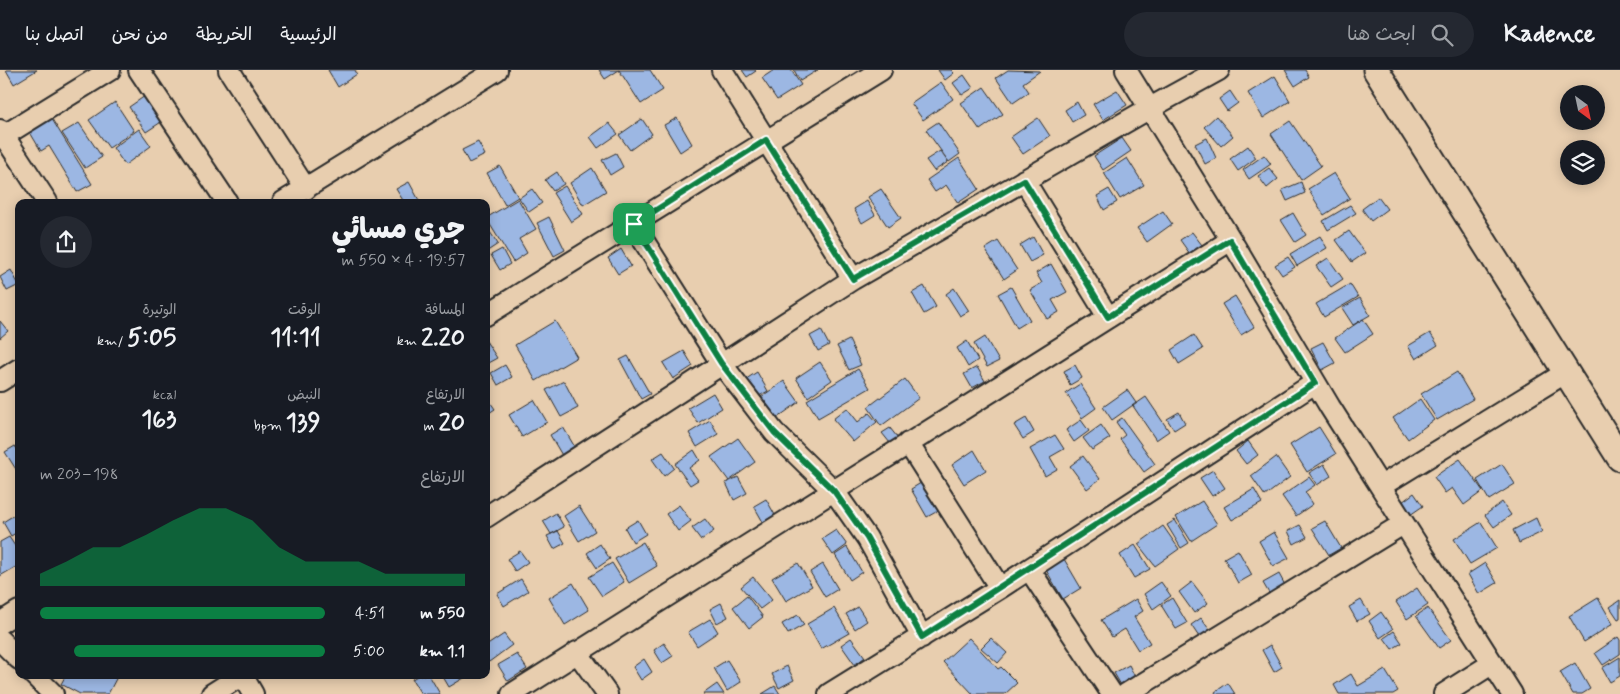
<!DOCTYPE html>
<html lang="ar">
<meta charset="utf-8">
<style>
:root{--surface:#171b24;--page:#242831;--text:#f1f3f6;--muted:#9ea1a6;--line:#363941;--accent:#0b8043}
body{margin:0;font-family:Mynerve,"Playpen Sans Arabic",sans-serif;background:var(--page);color:var(--text);direction:rtl;height:100vh;display:flex;flex-direction:column;font-size:19px;white-space:nowrap}
*{box-sizing:border-box;margin:0}
p{font-size:16px;color:var(--muted)}
.icon{flex:none;width:28px;height:28px;fill:none;stroke:currentColor;stroke-width:2;stroke-linecap:round;stroke-linejoin:round}
.map{position:relative;flex:1;overflow:hidden;direction:ltr}
.drawer{position:absolute;left:15px;top:129px;width:475px;height:480px;display:flex;flex-direction:column;background:var(--surface);border-radius:10px;box-shadow:0 2px 12px #0003;direction:rtl}
.drawer>*{flex:none}
.needle{width:32px;rotate:147deg}
.fabs{position:absolute;left:1560px;top:15px;display:grid;gap:10px}
.fabs a{display:grid;place-items:center;width:45px;height:45px;border-radius:50%;background:var(--surface);box-shadow:0 2px 12px #0003;font-size:25px}
.pin{position:absolute;display:grid;place-items:center;width:42px;height:42px;color:#fff;margin:-21px;border-radius:10px;box-shadow:0 2px 8px #0006}
.round{display:grid;place-items:center;flex:none;width:52px;height:52px;border-radius:26px;background:var(--page)}
.summary{display:flex;align-items:center;justify-content:space-between;height:85px;padding:0 25px}
h1{font-size:28px;font-weight:800;line-height:38px}
.stats{display:grid;grid-template-columns:repeat(3,1fr);gap:8px;height:85px;padding:5px 25px}
.stats div{display:grid;align-content:center}
.stats b{font-size:25px;font-weight:800}
.stats small{font-size:14px;font-weight:400}
.stats p{font-size:14px}
.chart{height:140px;padding:10px 25px}
.chart p{display:flex;justify-content:space-between}
.chart svg{width:100%;height:90px;margin-top:5px;fill:var(--accent);opacity:.7}
ul{padding:0 25px;list-style:none;font-size:16px}
li{display:grid;grid-template-columns:80px 60px 1fr;align-items:center;height:38px}
li i{height:12px;border-radius:6px;background:var(--accent)}
header{display:flex;align-items:center;gap:30px;box-sizing:border-box;height:70px;padding:0 25px;background:var(--surface);border-bottom:1px solid var(--line)}
header strong{font-size:24px}
nav{display:flex;gap:28px;margin-inline-start:auto;font-size:18px}
.search{width:350px;height:45px;background:var(--page);display:flex;align-items:center;gap:12px;box-sizing:border-box;padding:0 18px;border-radius:28px;color:var(--muted);font-size:19px}
.map>svg:first-child{display:block}
.building{fill:#9cb7e3;stroke:#2b2b2b}
.lines{fill:none;stroke-linecap:round;stroke-linejoin:round}
.minor-casing{stroke:#2b2b2b;stroke-width:24}
.tertiary-casing{stroke:#2b2b2b;stroke-width:29}
.minor{stroke:#e8ceaf;stroke-width:20}
.tertiary{stroke:#e8ceaf;stroke-width:25}
.route-casing{stroke:#fff;stroke-width:10}
.route{stroke:#0b8043;stroke-width:6}
</style>
<header>
<strong>Kadence</strong>
<div class="search"><svg class="icon" aria-label="search" viewBox="0 0 24 24"><circle cx="10" cy="10" r="6"/><path d="M15 15l6 6"/></svg>ابحث هنا</div>
<nav><a>الرئيسية</a><a>الخريطة</a><a>من نحن</a><a>اتصل بنا</a></nav>
</header>
<div class="map">
<svg width="1620" height="624" viewBox="0 0 1620 624">
<rect width="100%" height="100%" fill="#e8ceaf"/>
<filter id="ink" filterUnits="userSpaceOnUse"><feTurbulence type="fractalNoise" baseFrequency=".02" numOctaves="2"/><feDisplacementMap in="SourceGraphic" scale="10" xChannelSelector="R" yChannelSelector="G"/><feConvolveMatrix kernelMatrix="1 2 1 2 8 2 1 2 1" color-interpolation-filters="sRGB"/></filter>
<g filter="url(#ink)">
<path class="building" d="M6 0H37L14 14Z
M328 0H355L357 4 338 17Z
M599 0H650L663 20 641 34 619 0 605 9Z
M742 0H755L756 1 747 7Z
M774 0H791L801 15 777 30 762 8Z
M794 0H818L800 11Z
M938 0H951L954 3 945 10Z
M1008 0 1040 1 1023 13 1029 22 1013 33 996 8Z
M1285 0H1305L1309 7 1295 16Z
M964 5 973 18 962 25 953 13Z
M1275 6 1290 31 1263 48 1248 23Z
M941 12 953 29 923 50 911 33Z
M158 17 175 43 146 62 129 37Z
M984 17 1003 44 980 60 961 33Z
M1117 20 1127 35 1103 50 1093 34Z
M1230 21 1238 33 1227 41 1219 29Z
M115 32 134 61 109 78 89 50Z
M1077 32 1084 45 1072 52 1065 40Z
M50 46 92 114 77 122 49 76 41 81 28 59Z
M1216 46 1233 66 1221 76 1204 57Z
M677 48 692 74 680 82 664 55Z
M1038 48 1050 66 1023 84 1011 67Z
M642 49 652 64 630 80 619 65Z
M1290 51 1321 96 1301 110 1271 64Z
M938 52 960 84 949 92 926 60Z
M79 53 102 87 85 98 62 63Z
M609 53 618 64 598 78 590 67Z
M139 59 151 76 125 95 113 78Z
M1122 68 1131 81 1103 100 1094 86Z
M1207 68 1216 88 1205 94 1195 74Z
M478 72 485 85 469 93 462 80Z
M1248 76 1256 88 1238 101 1230 89Z
M940 81 948 92 934 101 926 90Z
M616 83 623 97 610 105 602 90Z
M1264 85 1271 94 1249 109 1243 100Z
M959 88 979 119 958 133 946 115 935 122 927 110Z
M1127 88 1144 115 1120 129 1104 103Z
M500 96 518 127 505 135 487 103Z
M592 98 606 121 583 135 570 113Z
M1269 98 1278 109 1267 118 1258 106Z
M557 102 564 114 553 121 545 110Z
M1334 103 1350 128 1324 145 1308 119Z
M409 112 420 132H404L396 119Z
M1301 112 1305 123 1287 131 1282 120Z
M565 116 583 144 571 152 553 123Z
M532 119 542 133 529 142 519 128Z
M881 119 901 148 888 157 868 127Z
M1109 119 1117 132 1104 140 1097 126Z
M1378 127 1387 139 1371 151 1362 139Z
M518 129 536 159 519 169 527 183 513 192 486 148Z
M867 131 875 145 862 153 854 139Z
M1350 135 1356 143 1328 160 1323 151Z
M1163 141 1172 154 1147 172 1137 158Z
M1293 143 1306 165 1295 172 1281 150Z
M549 147 565 180 554 186 537 153Z
M488 159 498 174 486 182V160Z
M1349 161 1365 183 1352 192 1336 170Z
M1192 162 1202 175 1190 184 1180 170Z
M1320 166 1327 178 1297 196 1290 184Z
M1033 167 1043 185 1030 192 1020 175Z
M998 171 1017 200 1004 209 985 179Z
M502 179 510 194 500 200 491 185Z
M621 179 631 196 618 204 608 188Z
M1288 187 1295 197 1282 205 1275 195Z
M1328 188 1343 209 1331 217 1316 196Z
M1051 194 1067 222 1052 230 1059 242 1047 249 1030 220 1042 213 1036 203Z
M11 200 19 215 7 221 0 207Z
M1350 214 1358 227 1324 247 1316 234Z
M924 216 936 237 924 244 912 223Z
M1011 217 1030 250 1017 258 998 224Z
M954 218 969 241 960 246 946 224Z
M1235 226 1254 257 1241 265 1222 234Z
M1360 228 1370 245 1353 255 1342 238Z
M1363 249 1373 264 1345 282 1335 268Z
M0 251 8 261 0 268Z
M555 251 577 287 536 311 515 275Z
M821 260 829 275 818 281 810 266Z
M1430 263 1438 275 1416 289 1408 276Z
M1194 265 1203 279 1179 294 1171 280Z
M985 267 999 291 987 297 974 274Z
M849 270 861 295 849 300 837 276Z
M486 271 497 288 486 294Z
M967 271 978 290 968 297 957 278Z
M1323 272 1335 293 1322 300 1311 278Z
M684 281 693 296 673 309 663 293Z
M628 286 650 324 641 329 620 290Z
M820 292 832 310 808 327 796 308Z
M505 295 512 307 498 315 491 303Z
M1075 295 1082 308 1070 315 1064 301Z
M977 297 985 311 972 318 964 304Z
M858 299 870 318 818 348 807 330Z
M757 302 768 321 754 329 743 311Z
M1457 302 1473 329 1437 350 1421 324Z
M905 309 919 328 881 356 868 337Z
M564 311 578 338 561 347 546 320Z
M784 311 799 332 773 351 758 329Z
M1080 314 1096 338 1082 348 1066 323Z
M1127 320 1136 333 1112 350 1103 337Z
M713 323 722 338 698 353 688 338Z
M486 326 495 339 486 345Z
M1146 327 1169 361 1156 370 1133 336Z
M1420 329 1434 350 1408 369 1393 348Z
M534 330 547 352 522 367 509 345Z
M847 338 858 352 869 343 877 352 853 372 833 349Z
M1179 342 1185 353 1174 360 1167 349Z
M1026 348 1034 362 1023 369 1014 355Z
M1122 348 1155 394 1144 402 1120 369 1125 365 1116 352Z
M710 350 718 364 697 377 689 363Z
M1081 350 1089 361 1074 372 1066 360Z
M1101 355 1110 368 1092 380 1083 368Z
M563 357 576 379 563 387 550 365Z
M1319 357 1336 384 1307 402 1290 375Z
M890 358 901 372 894 378 882 363Z
M1055 365 1064 379 1050 387 1057 399 1045 406 1030 379Z
M738 368 755 392 729 411 711 387Z
M1248 371 1258 385 1246 394 1236 381Z
M15 376 19 382V404L5 382Z
M694 380 700 390 689 398 698 410 690 415 675 394Z
M974 380 986 400 964 414 952 395Z
M663 382 674 398 664 406 652 389Z
M1083 386 1100 409 1087 419 1070 396Z
M1276 387 1290 407 1265 426 1251 406Z
M1460 389 1483 421 1464 435 1452 418 1445 423 1434 407Z
M1324 394 1331 406 1317 415 1309 403Z
M1502 394 1515 414 1489 430 1477 410Z
M1213 400 1225 418 1212 426 1200 408Z
M937 403 954 432 927 447 911 419Z
M738 407 747 423 734 430 726 413Z
M1309 407 1315 415 1305 422 1313 434 1296 446 1282 426Z
M1254 419 1262 433 1232 450 1224 437Z
M1414 423 1423 436 1410 445 1402 432Z
M766 429 775 445 763 452 754 436Z
M1202 431 1217 454 1191 471 1176 447Z
M1502 432 1511 445 1494 457 1485 445Z
M679 435 691 451 678 461 666 444Z
M579 436 595 461 579 471 564 446Z
M19 442V461L11 466 3 452Z
M556 443 564 457 551 464 543 451Z
M1536 448 1542 462 1519 473 1513 460Z
M705 449 714 461 701 470 692 458Z
M638 450 646 464 633 472 625 458Z
M1175 450 1189 473 1181 478 1167 455Z
M1325 451 1341 478 1329 485 1312 458Z
M1481 452 1497 478 1470 494 1454 469Z
M1300 455 1307 467 1294 474 1288 461Z
M1163 456 1179 479 1155 496 1138 474Z
M836 460 847 475 833 485 822 469Z
M558 461 565 473 554 479 547 466Z
M1274 462 1289 488 1273 496 1259 471Z
M9 467 19 482V495L0 506V472Z
M643 472 657 496 629 513 615 489Z
M600 474 610 489 597 498 587 483Z
M1135 475 1150 499 1134 508 1120 485Z
M847 477 862 502 850 510 835 485Z
M1238 480 1252 505 1238 513 1224 488Z
M520 481 528 492 515 501 507 489Z
M1064 489 1081 518 1063 529 1046 500Z
M612 493 624 512 602 526 589 507Z
M798 493 812 516 786 531 772 508Z
M1485 493 1497 513 1479 524 1468 504Z
M823 494 838 519 825 527 810 502Z
M1279 504 1286 517 1270 525 1263 513Z
M753 507 772 530 760 539 741 517Z
M521 509 528 521 504 536 497 524Z
M1161 512 1171 526 1153 539 1144 524Z
M1192 512 1208 533 1194 543 1179 522Z
M573 513 589 540 565 555 549 528Z
M1417 518 1428 535 1407 549 1396 532Z
M747 526 763 547 749 558 733 537Z
M1172 528 1187 553 1176 559 1161 535Z
M1598 528 1613 554 1584 572 1569 546Z
M1136 529 1143 541 1134 547 1150 573 1138 580 1125 559 1112 567 1101 550Z
M1361 530 1370 544 1357 551 1349 537Z
M1620 530V548L1618 549 1610 537Z
M721 533 728 547 717 553 710 539Z
M858 537 867 551 855 559 846 544Z
M834 538 849 563 821 579 807 554Z
M1428 538 1451 570 1439 578 1416 546Z
M1381 542 1393 559 1380 568 1369 551Z
M798 545 804 555 788 564 782 554Z
M1201 548 1211 562 1201 570 1191 555Z
M710 549 718 562 697 576 688 562Z
M1394 561 1402 573 1392 579 1384 568Z
M504 564 512 575 489 592 486 588V576Z
M1618 567 1620 570V584L1603 595 1595 583Z
M851 568 865 587 855 595 841 575Z
M969 568 998 599 1001 597 1017 613 1005 624H973L943 592Z
M991 568 1007 583 998 593 981 578Z
M664 573 673 586 662 593 654 580Z
M1270 575 1282 597 1274 602 1262 580Z
M517 584 527 599 508 611 498 595Z
M1620 587V606L1610 612 1602 598Z
M644 589 652 602 641 610 633 597Z
M727 590 741 612 727 621 714 598Z
M1575 593 1590 619 1582 624H1573L1560 602Z
M1129 595 1135 607 1121 615 1114 603Z
M787 596 794 610 779 618 772 604Z
M1385 600 1398 621 1393 624H1339L1334 615 1351 604 1358 616Z
M66 605H118L108 624H80L61 614Z
M419 605H429L440 624H421L412 609Z
M442 605H469L449 617Z
M1228 613 1235 624H1216L1215 622Z
M717 614 724 624H703Z
M775 616 780 624H762Z"/>
<g class="lines">
<defs>
<path id="minor" d="M139 0 227 132
M229 0 306 119
M722 0 853 209
M1126 0 1231 170 1330 337 1512 624
M0 60 47 132
M0 68 110 0
M1024 110 1108 247
M283 132 497 0
M633 154 721 293 774 362 834 421 867 468 922 567
M486 245 881 0
M0 311 19 299
M908 373 1000 518
M1381 416 1565 303
M486 447 853 209 1150 38 1219 0
M1029 499 1112 624
M0 553 19 541
M0 570 19 589
M577 582 607 624
M34 605 53 624
M242 605 253 624
M212 624 242 605
M512 624 1231 170
M829 624 1000 518 1315 313
M1126 624 1403 454
M1444 624 1493 593"/>
<path id="tertiary" d="M1376 0 1620 388"/>
</defs>
<use href="#minor" class="minor-casing"/>
<use href="#tertiary" class="tertiary-casing"/>
<use href="#minor" class="minor"/>
<use href="#tertiary" class="tertiary"/>
</g>
</g>
<g class="lines" filter="url(#ink)">
<defs>
<path id="route" d="M766 70 853 209 1024 110 1108 247 1230 170 1315 313 922 567 867 468 834 421 774 362 721 293 634 154Z"/>
</defs>
<use href="#route" class="route-casing"/>
<use href="#route" class="route"/>
</g>
</svg>
<div class="fabs">
<a><svg class="needle" viewBox="-14 -14 28 28"><path d="M0-13l5 13h-10z" fill="#e53935"/><path d="M0 13l5-13h-10z" fill="#9ea1a6"/></svg></a>
<a><svg class="icon" aria-label="layers" viewBox="0 0 24 24"><path d="M12 4l9 5-9 5-9-5zM3 14l9 5 9-5"/></svg></a>
</div>
<div class="pin" style="left:634px;top:154px;background:#1e9e55"><svg class="icon" aria-label="arrive" viewBox="0 0 24 24"><path d="M6 21V4h12l-3 4 3 4H6"/></svg></div>
<section class="drawer">
<div class="summary"><div><h1>جري مسائي</h1><p>19:57 · 4 × 550 m</p></div><a class="round"><svg class="icon" aria-label="share" viewBox="0 0 24 24"><path d="M12 15V3M7 8l5-5 5 5M5 13v7h14v-7"/></svg></a></div>
<div class="stats">
<div><p>المسافة</p><b>2.20<small> km</small></b></div>
<div><p>الوقت</p><b>11:11</b></div>
<div><p>الوتيرة</p><b>5:05<small> /km</small></b></div>
</div>
<div class="stats">
<div><p>الارتفاع</p><b>20<small> m</small></b></div>
<div><p>النبض</p><b>139<small> bpm</small></b></div>
<div><p>kcal</p><b>163</b></div>
</div>
<div class="chart"><p><span>الارتفاع</span>198–203 m</p>
<svg viewBox="0 0 160 44" preserveAspectRatio="none"><path d="M0 44V38L10 32L20 25L30 25L40 19L50 12L60 6L70 6L80 12L90 25L100 32L110 32L120 32L130 38L140 38L150 38L160 38V44z"/></svg>
</div>
<ul>
<li><b>550 m</b>4:51<i style="width:100%"></i></li>
<li><b>1.1 km</b>5:00<i style="width:88%"></i></li>
</ul>
</section>
</div>
